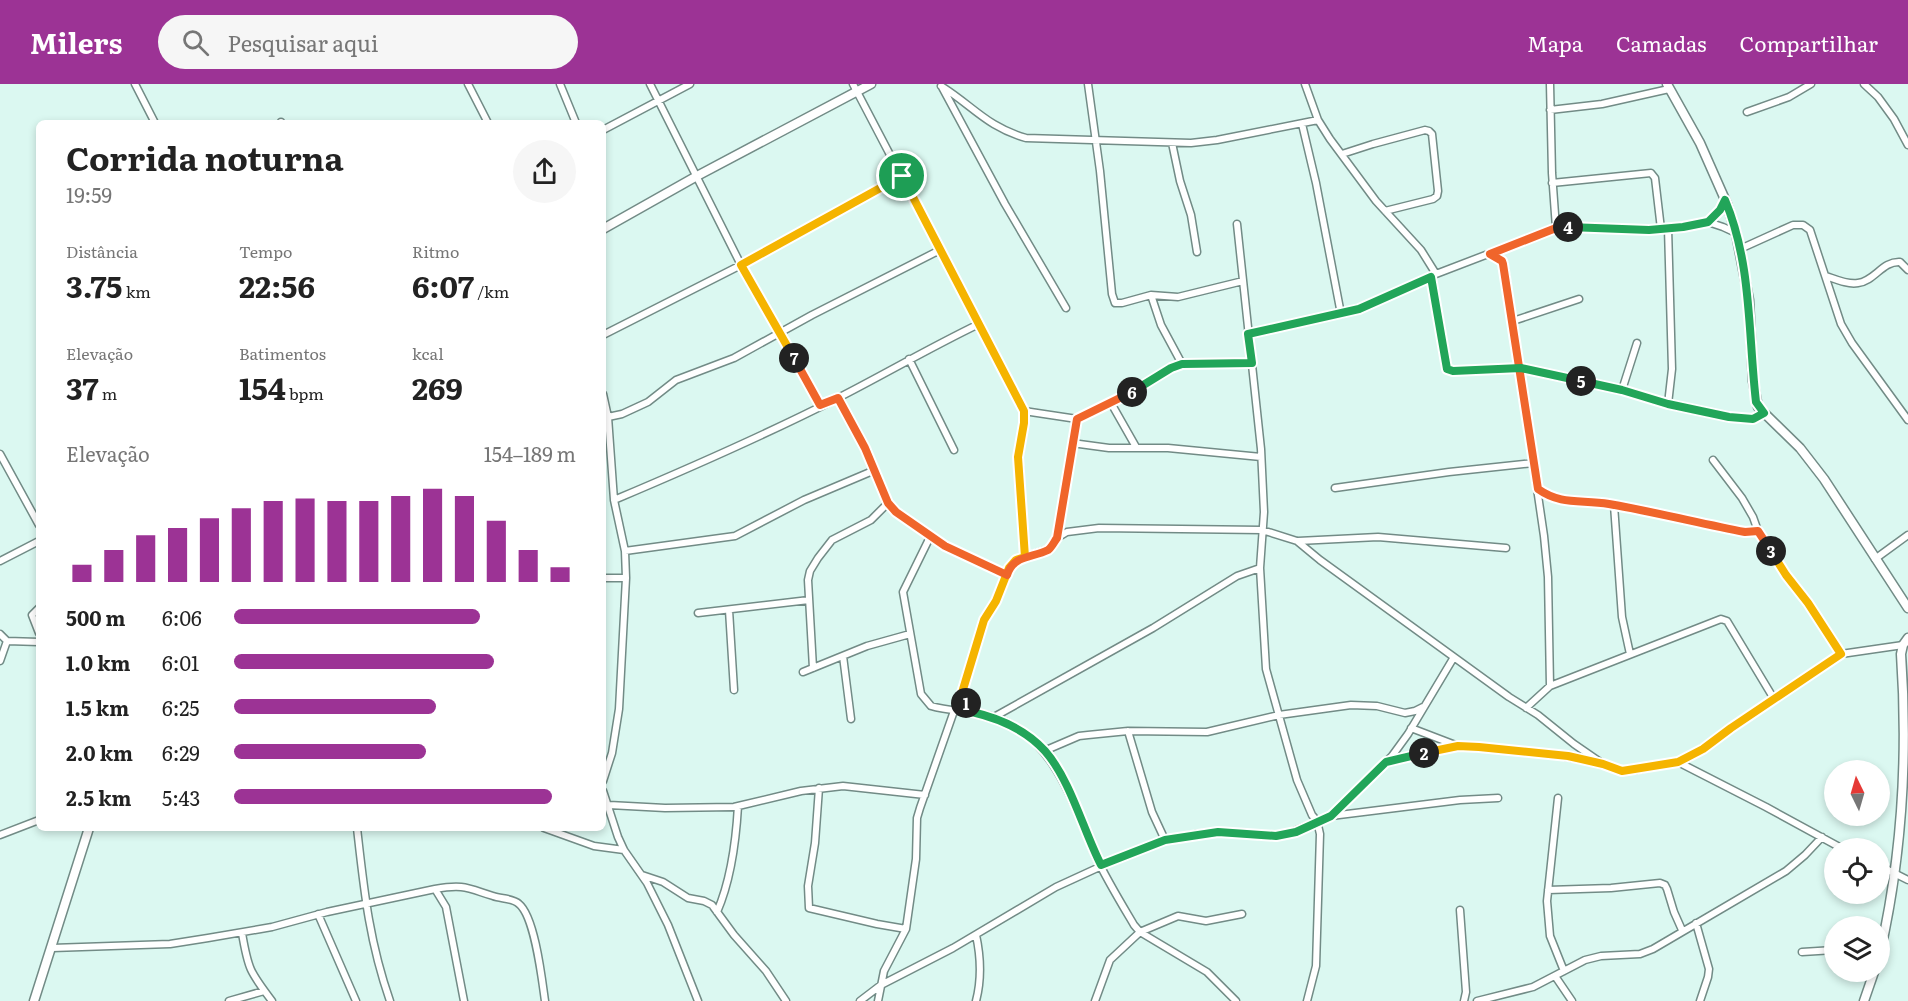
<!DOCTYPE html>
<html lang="pt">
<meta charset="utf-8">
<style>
:root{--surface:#fff;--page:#f6f6f6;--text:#222;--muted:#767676;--accent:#9c3395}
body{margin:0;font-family:Literata,serif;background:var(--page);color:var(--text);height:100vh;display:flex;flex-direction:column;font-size:22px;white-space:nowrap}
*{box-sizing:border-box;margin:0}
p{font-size:20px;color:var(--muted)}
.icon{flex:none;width:33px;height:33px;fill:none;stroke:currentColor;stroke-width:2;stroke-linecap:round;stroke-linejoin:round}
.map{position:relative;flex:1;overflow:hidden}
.drawer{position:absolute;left:36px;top:36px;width:570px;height:711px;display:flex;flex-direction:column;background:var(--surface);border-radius:9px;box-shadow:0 3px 9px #0003}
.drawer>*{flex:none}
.needle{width:39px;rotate:355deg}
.controls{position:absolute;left:1824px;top:676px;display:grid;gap:12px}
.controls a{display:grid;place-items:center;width:66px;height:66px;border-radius:50%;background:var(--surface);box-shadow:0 3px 9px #0003;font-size:30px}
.pin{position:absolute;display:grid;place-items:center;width:51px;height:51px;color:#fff;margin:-26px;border:3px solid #fff;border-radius:50%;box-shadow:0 2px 6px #0007}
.km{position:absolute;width:30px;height:30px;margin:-15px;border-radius:50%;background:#222;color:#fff;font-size:16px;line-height:30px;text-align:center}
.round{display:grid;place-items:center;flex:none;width:63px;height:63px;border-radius:32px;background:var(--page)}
.head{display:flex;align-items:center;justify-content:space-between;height:102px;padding:0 30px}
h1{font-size:33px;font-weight:700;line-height:45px}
.metrics{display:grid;grid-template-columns:repeat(3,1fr);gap:9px;height:102px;padding:6px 30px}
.metrics div{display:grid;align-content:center}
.metrics b{font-size:30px;font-weight:700}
.metrics small{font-size:16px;font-weight:400}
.metrics p{font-size:16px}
.chart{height:168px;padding:12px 30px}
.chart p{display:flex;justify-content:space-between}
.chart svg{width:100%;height:108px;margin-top:6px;stroke:var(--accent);stroke-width:6}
ul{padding:0 30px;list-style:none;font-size:20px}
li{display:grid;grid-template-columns:96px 72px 1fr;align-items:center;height:45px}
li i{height:15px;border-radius:8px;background:var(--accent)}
header{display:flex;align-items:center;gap:36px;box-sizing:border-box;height:84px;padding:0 30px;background:var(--accent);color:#fff}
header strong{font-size:28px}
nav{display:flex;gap:33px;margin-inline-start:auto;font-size:21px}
.search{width:420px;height:54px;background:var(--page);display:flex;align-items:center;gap:15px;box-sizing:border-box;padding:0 21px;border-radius:33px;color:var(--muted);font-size:22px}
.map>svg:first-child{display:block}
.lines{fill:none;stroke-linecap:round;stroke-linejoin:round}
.street-casing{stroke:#728b86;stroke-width:9}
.secondary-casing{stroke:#728b86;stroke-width:11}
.street{stroke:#fff;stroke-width:6}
.secondary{stroke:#fff;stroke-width:8}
.split-1-casing{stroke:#fff;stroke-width:12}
.split-2-casing{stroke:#fff;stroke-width:12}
.split-3-casing{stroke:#fff;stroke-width:12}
.split-4-casing{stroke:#fff;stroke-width:12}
.split-5-casing{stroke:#fff;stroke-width:12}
.split-6-casing{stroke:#fff;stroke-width:12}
.split-7-casing{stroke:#fff;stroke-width:12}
.split-8-casing{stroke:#fff;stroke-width:12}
.split-1{stroke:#f5b400;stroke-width:8}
.split-2{stroke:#22a559;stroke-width:8}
.split-3{stroke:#f5b400;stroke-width:8}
.split-4{stroke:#f0652b;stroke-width:8}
.split-5{stroke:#22a559;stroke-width:8}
.split-6{stroke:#22a559;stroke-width:8}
.split-7{stroke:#f0652b;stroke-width:8}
.split-8{stroke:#f5b400;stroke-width:8}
</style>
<header>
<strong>Milers</strong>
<div class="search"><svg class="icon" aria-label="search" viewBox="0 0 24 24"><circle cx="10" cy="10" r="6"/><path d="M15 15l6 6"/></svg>Pesquisar aqui</div>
<nav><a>Mapa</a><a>Camadas</a><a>Compartilhar</a></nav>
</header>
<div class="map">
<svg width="1908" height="917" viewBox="0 0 1908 917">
<rect width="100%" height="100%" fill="#dbf8f1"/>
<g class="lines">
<defs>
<path id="street" d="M135 0 155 39
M468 0 488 39
M560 0 576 39
M650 0 741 181 821 321
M853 0 1024 327V339L1019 373 1025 473
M1088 0 1100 87 1112 210 1115 219H1122L1151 211 1178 213 1243 197
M1305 0 1318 36 1330 55 1376 117 1421 166 1436 190
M1550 0 1552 89 1556 144
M1864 0 1878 13 1894 35 1908 61
M941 2C973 22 987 43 1026 54L1191 59 1217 56 1318 36
M942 3 1005 120 1066 224
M1550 26 1602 20 1669 5
M1747 28 1789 13 1811 0
M281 38V39
M1302 40 1316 99 1341 230
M603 46 690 0
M1172 59 1180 97 1191 131 1197 168
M1342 70 1373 60 1425 46 1429 47 1432 50 1438 107 1437 112 1433 115 1385 127
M1552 99 1651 89 1655 94 1661 145
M1708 138 1720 126 1725 116
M1237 140 1261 365 1264 428 1260 484 1266 585 1297 696 1312 731 1317 737 1320 750 1316 882 1307 917
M1668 144 1672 285 1668 320
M1740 165 1793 141H1803L1810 146 1841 240 1852 259 1908 336
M1490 170 1502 177 1504 180 1544 452 1548 493 1550 602
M1826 192C1835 195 1848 201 1858 199 1875 197 1882 177 1900 178L1908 186
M1431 193 1447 285 1453 287 1521 284 1622 306 1668 320 1729 333 1753 335 1764 329
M1151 211 1161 241 1182 280
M1513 237 1579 215
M1248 250 1359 225 1436 190 1556 144 1649 145 1683 143 1708 138 1723 143 1736 149
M603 251 741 181 902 92
M909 275 954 366
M1622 306 1637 259
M603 310 608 333 614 416 625 467 626 494 619 625 612 669 603 697
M838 314 865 364 888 419 896 428 945 462 1007 491
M1111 319 1136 363
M1024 327 1077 335 1124 312 1171 284 1182 280 1252 279
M608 333 622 330 648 318 676 296 734 274 812 231 940 166
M1072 359 1109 364H1168L1261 373
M0 370 39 441
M1713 376 1742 414 1753 433 1758 447 1775 475 1808 519 1841 570
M1335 404 1449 388 1534 379
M1538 405C1562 422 1582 415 1609 420 1654 428 1699 439 1745 448L1758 447
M614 416C690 384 765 351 838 314 885 290 931 263 979 240
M1614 421 1622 533 1630 570
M930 453 903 508 921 610 931 622C951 628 973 626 994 633 1056 655 1072 718 1096 773 1107 796 1121 819 1134 841L1140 848 1207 888 1236 917
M1057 454 1077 335
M1298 457 1378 453 1506 464
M625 467 735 452 804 416 875 386
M1875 475 1908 451
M0 477 39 457
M603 494H626
M39 524 32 531 39 549
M729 526 734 606
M698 529 809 516
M0 550 7 557 39 558
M843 572 851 635
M0 577 7 557
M813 584 808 496 810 487 818 474 832 456 871 436 888 419
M803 588 867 562 910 550
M961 612 972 628
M1526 624 1550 602 1721 535 1727 537 1774 615
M994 633 1153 544 1237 492 1260 484
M1411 644 1458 662
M1128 647 1152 728 1165 756
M1044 667 1079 652 1088 651 1128 647 1207 648 1279 631 1351 621 1377 622 1405 629 1415 627 1423 623
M1386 678 1458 662 1550 670 1601 679
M1678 678 1766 723 1843 765
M819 704 815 759 808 802 809 824 877 840 906 845
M603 707 618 753 624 766 647 799 668 841 698 917
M1558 714 1547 817 1550 852 1564 887
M609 721 665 724 734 723 801 707 843 702 925 711
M1331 732 1460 716 1498 714
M357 744C364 806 369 857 390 917
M544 744 594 762 624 766
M0 751 39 736
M1880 782 1908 796
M642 791 663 798 688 814 704 817 712 821 734 851 766 887 786 917
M435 805C464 800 467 804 493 812 501 815 513 814 519 820 535 833 542 896 545 917
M1548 806 1611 804 1660 799 1665 801 1667 805 1674 828 1682 846
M1460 826 1466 908 1464 917
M717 828C731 796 736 757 738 722
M318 830 356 917
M1696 839 1709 885 1708 893 1700 917
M242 849C248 885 250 888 272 917
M52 864 170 860 208 854 272 843 327 828 435 805 446 823 464 917
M1802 868 1834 866
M1555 892 1572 917
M229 917 264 907
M860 917 881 901 953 864 1056 803 1130 769 1165 756 1197 750 1218 748 1264 752 1285 751 1331 732 1392 672 1408 650 1454 573
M878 917 884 887 906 845 916 775 917 734 920 724 954 627 961 612 984 536 996 517 1009 484 1016 476 1049 465 1057 454 1067 448 1099 444 1262 446 1297 457 1320 476 1509 613 1538 631 1574 660 1603 680 1622 687 1635 686 1678 678 1688 674 1841 570 1903 561
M976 917C982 894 981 874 976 851
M1095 917 1110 876 1140 848 1178 832 1206 837 1242 830
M1477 917 1533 903 1585 876 1601 872 1640 870 1653 865 1786 787 1805 771 1822 753"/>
<path id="secondary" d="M1667 0 1700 59 1727 120 1736 149 1749 216 1753 297 1758 323 1800 364 1824 395 1908 524
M603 145 697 92 871 0
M1880 869C1902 772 1908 670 1901 570L1903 561 1908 554
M34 917 89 744
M1864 917 1874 888"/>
</defs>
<use href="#street" class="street-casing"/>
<use href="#secondary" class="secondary-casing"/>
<use href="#street" class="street"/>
<use href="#secondary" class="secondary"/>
</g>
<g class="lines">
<defs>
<path id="split-1" d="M902 92 1024 327V339L1018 373 1025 473 1016 476 1009 484 996 517 984 536 961 612 966 619"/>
<path id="split-2" d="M966 619 972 628C998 634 1026 646 1045 667 1071 697 1083 746 1101 781L1165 756 1218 748 1276 752 1296 748 1331 732 1386 678 1424 669"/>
<path id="split-3" d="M1424 669 1458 662 1479 663 1568 672 1603 680 1622 687 1678 678 1703 665 1731 644 1841 570 1808 519 1786 491 1771 467"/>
<path id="split-4" d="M1568 143 1556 144 1490 170 1502 177 1503 180 1538 405C1562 422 1582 415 1609 420 1654 428 1699 439 1745 448L1758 447 1771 467"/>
<path id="split-5" d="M1568 143 1649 146 1683 143 1708 138 1720 126 1725 116C1752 180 1748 250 1756 318L1764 329 1753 335 1729 333 1668 320 1622 306 1581 297"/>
<path id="split-6" d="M1132 308 1171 284 1182 280 1252 279 1248 250 1359 225 1431 193 1447 285 1453 287 1521 284 1581 297"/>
<path id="split-7" d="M794 274 820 321 838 314 865 364 888 419 896 428 945 462 1007 491C1013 471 1032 474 1048 466 1052 463 1054 458 1057 454L1077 335 1132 308"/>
<path id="split-8" d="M794 274 741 181 902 92"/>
</defs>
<use href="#split-1" class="split-1-casing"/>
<use href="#split-2" class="split-2-casing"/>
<use href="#split-3" class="split-3-casing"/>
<use href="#split-4" class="split-4-casing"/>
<use href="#split-5" class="split-5-casing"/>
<use href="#split-6" class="split-6-casing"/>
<use href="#split-7" class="split-7-casing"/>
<use href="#split-8" class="split-8-casing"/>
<use href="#split-1" class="split-1"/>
<use href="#split-2" class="split-2"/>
<use href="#split-3" class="split-3"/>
<use href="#split-4" class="split-4"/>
<use href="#split-5" class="split-5"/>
<use href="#split-6" class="split-6"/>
<use href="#split-7" class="split-7"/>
<use href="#split-8" class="split-8"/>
</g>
</svg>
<div class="controls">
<a><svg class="needle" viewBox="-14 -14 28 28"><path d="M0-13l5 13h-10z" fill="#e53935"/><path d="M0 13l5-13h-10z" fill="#767676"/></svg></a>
<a><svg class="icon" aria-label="locate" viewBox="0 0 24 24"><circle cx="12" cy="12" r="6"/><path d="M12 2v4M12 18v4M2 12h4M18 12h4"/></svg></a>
<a><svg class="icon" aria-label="layers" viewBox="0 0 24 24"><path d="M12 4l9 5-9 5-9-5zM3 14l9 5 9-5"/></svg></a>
</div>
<div class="pin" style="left:902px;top:92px;background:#1e9e55"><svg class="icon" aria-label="arrive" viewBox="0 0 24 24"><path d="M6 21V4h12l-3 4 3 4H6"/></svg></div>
<b class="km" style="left:966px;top:619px">1</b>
<b class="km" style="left:1424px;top:669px">2</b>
<b class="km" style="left:1771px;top:467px">3</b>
<b class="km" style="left:1568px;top:143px">4</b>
<b class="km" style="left:1581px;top:297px">5</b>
<b class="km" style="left:1132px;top:308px">6</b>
<b class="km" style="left:794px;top:274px">7</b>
<section class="drawer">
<div class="head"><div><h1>Corrida noturna</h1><p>19:59</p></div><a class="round"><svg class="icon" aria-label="share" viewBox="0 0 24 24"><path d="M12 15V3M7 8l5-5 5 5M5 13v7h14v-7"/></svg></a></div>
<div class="metrics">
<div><p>Distância</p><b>3.75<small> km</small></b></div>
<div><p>Tempo</p><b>22:56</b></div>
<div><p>Ritmo</p><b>6:07<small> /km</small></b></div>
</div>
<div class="metrics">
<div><p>Elevação</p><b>37<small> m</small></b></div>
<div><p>Batimentos</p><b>154<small> bpm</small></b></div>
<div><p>kcal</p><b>269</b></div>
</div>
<div class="chart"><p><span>Elevação</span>154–189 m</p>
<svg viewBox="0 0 160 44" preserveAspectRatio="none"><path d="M5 44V37M15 44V31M25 44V25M35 44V22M45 44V18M55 44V14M65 44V11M75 44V10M85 44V11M95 44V11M105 44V9M115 44V6M125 44V9M135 44V19M145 44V31M155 44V38"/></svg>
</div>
<ul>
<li><b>500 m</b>6:06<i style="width:72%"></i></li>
<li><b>1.0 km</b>6:01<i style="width:76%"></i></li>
<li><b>1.5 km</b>6:25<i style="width:59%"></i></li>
<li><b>2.0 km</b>6:29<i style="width:56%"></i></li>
<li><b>2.5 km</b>5:43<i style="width:93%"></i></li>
</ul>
</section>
</div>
